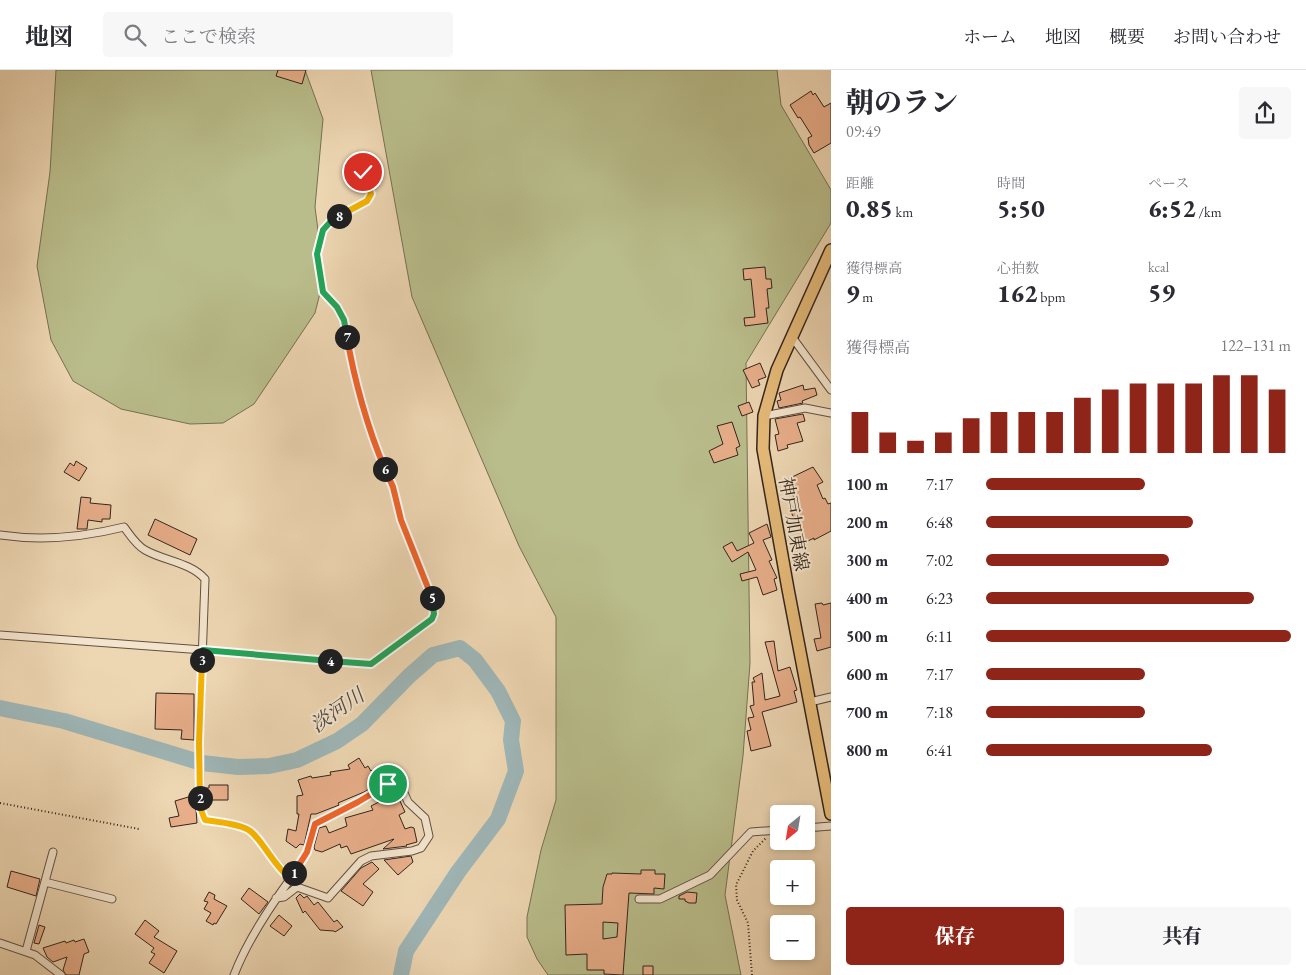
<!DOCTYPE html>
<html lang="ja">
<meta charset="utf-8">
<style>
:root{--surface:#fff;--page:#f7f7f7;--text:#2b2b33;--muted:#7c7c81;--line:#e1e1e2;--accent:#8f2418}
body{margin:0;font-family:"EB Garamond","Noto Serif JP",serif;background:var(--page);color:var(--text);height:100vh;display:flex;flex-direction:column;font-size:19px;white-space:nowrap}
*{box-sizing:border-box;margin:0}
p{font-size:16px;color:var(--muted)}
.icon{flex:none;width:28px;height:28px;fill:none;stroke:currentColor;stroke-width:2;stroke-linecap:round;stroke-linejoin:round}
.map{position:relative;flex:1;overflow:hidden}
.panel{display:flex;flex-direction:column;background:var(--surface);width:475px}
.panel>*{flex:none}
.needle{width:32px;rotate:210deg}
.fabs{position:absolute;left:770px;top:735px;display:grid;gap:10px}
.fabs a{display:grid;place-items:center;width:45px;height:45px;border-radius:5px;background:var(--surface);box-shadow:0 2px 8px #0003;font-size:25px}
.pin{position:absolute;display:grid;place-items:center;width:42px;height:42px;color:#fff;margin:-21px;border:2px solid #fff;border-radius:50%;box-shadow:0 1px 5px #0007}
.km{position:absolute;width:25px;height:25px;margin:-12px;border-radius:50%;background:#222;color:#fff;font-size:14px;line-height:25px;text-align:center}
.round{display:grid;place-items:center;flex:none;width:52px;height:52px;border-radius:5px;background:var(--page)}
.summary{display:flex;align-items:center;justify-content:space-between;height:85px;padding:0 15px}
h1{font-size:28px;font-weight:800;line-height:38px}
.metrics{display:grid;grid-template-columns:repeat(3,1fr);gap:8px;height:85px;padding:5px 15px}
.metrics div{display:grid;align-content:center}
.metrics b{font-size:25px;font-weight:800}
.metrics small{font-size:14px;font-weight:400}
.metrics p{font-size:14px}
.chart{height:140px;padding:10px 15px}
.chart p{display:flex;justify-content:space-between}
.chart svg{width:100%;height:90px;margin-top:5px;stroke:var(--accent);stroke-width:6}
.cta{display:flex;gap:10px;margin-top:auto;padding:10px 15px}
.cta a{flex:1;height:58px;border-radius:5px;background:var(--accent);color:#fff;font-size:20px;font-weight:800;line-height:58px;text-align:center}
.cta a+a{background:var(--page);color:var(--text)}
ul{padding:0 15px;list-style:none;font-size:16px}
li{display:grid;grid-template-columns:80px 60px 1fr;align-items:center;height:38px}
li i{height:12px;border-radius:6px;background:var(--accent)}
header{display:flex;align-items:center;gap:30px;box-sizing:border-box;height:70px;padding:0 25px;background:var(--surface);border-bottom:1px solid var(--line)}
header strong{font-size:24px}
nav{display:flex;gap:28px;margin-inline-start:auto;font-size:18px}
.search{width:350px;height:45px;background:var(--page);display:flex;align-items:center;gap:12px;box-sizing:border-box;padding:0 18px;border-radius:5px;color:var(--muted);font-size:19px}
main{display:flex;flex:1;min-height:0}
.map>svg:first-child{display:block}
.green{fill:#b9bd8b;stroke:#767054}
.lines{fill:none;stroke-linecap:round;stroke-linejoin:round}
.river{stroke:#9eb6b7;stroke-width:16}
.building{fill:#e7ae89;stroke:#33241d;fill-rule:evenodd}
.street-casing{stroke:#625042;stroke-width:9}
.primary-casing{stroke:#33241d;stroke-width:14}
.path{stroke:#33241d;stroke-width:2;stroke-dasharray:1 2.5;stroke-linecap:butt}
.street{stroke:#f3e4cd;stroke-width:7}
.primary{stroke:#e6bb79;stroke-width:11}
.split-1-casing{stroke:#fff;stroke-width:10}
.split-2-casing{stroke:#fff;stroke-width:10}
.split-3-casing{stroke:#fff;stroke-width:10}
.split-4-casing{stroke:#fff;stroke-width:10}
.split-5-casing{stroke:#fff;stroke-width:10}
.split-6-casing{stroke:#fff;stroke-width:10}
.split-7-casing{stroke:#fff;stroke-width:10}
.split-8-casing{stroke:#fff;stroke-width:10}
.split-9-casing{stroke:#fff;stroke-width:10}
.split-1{stroke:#f0652b;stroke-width:6}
.split-2{stroke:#f5b400;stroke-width:6}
.split-3{stroke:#f5b400;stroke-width:6}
.split-4{stroke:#22a559;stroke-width:6}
.split-5{stroke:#22a559;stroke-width:6}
.split-6{stroke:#f0652b;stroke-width:6}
.split-7{stroke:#f0652b;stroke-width:6}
.split-8{stroke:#22a559;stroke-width:6}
.split-9{stroke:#f5b400;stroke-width:6}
.labels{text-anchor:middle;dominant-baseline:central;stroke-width:4;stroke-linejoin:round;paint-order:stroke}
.street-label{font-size:19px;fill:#33241d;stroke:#f3e4cd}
.water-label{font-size:20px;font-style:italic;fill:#4e4844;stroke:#f3e4cd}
</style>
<header>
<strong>地図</strong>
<div class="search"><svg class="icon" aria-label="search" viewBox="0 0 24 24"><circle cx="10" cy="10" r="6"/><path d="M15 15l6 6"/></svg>ここで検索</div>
<nav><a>ホーム</a><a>地図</a><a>概要</a><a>お問い合わせ</a></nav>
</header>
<main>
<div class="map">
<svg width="831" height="905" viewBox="0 0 831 905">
<rect width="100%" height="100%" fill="#edd6b2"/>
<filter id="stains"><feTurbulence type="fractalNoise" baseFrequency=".004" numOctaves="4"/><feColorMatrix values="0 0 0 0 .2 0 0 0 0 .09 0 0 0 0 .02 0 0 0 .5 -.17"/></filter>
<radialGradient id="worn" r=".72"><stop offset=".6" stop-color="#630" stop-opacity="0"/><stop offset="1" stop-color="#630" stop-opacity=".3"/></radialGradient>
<path class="green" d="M56 0H305L323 49 315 137 324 207 315 243 254 334 223 353 190 354 121 339 73 311 51 270 37 196 50 102Z
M371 0H777L781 35 831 120V153L746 293 750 593 743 686 725 825 741 905H548L537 889 527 867V847L541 780 556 730V547L519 476 412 227Z"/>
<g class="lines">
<path class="river" d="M0 638 64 651 202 693 238 697 269 696 297 690 337 671 362 654 409 606 433 585 460 578 475 590 498 621 513 651 511 670 516 701 498 749 458 802 406 881 401 905"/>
</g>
<path class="building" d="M278 0H306L302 14 276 6Z
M811 21 813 25 815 23 824 37 831 33V73L814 83 809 75 808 68 812 66 800 47 798 48 790 35Z
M765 197 766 209H771L772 218 767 219 769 238H766L768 253 745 256 744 248 755 247 751 209 744 210 743 199Z
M760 293 766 307 758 310 760 315 752 318 743 300Z
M803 315 804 320 815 318 817 325 802 331 803 333 779 338 777 331 781 330 779 323Z
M749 332 753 342 742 346 738 336Z
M803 344 805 351 797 353 803 371 787 375 788 378 778 381 775 365 779 364 775 349Z
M732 352 740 376 736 378 738 385 714 393 709 381 723 374 717 356Z
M76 391 87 398 79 411 64 402 70 393 74 396Z
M813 397 823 412 817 415 823 429 825 428 828 434 831 433V461L814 470V468L806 472 789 438 796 435 788 409Z
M81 427 91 428 90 433 111 435 110 449H102V452L88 450 87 459H77Z
M155 449 197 469 190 485 148 465Z
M767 454 771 467 763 470 772 490 769 491 777 508 774 509 777 520 763 525 757 507 742 511 740 504 756 500 748 482 732 492 723 477 732 472 737 481 754 473 749 463Z
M822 533 823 535 831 533V577L817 581 814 569 821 568 815 534Z
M774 571 778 601 790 597 797 620 794 621 797 632 762 642 771 676 751 681 747 661 751 660 748 648 754 647 750 636 754 635 752 612H755L753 608 762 603 765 630 780 626 765 572Z
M156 623 194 624V670L181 669 182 660 155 659Z
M359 688 365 698 368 696 371 701 372 700 378 714 364 722 338 733 339 735 316 744H311L304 775 300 774 296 778 286 771 288 759 296 761 299 744H297V726L303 725 298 710 311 706 312 708 331 705 330 702 350 699 348 695Z
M209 715H228V730H206V718H209Z
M395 718 401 728 399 729 405 742 399 745 405 759 411 757 414 758 417 772 406 775 407 776 383 779 394 769 351 784 347 776 341 778 340 774 322 782 315 780 314 777 319 758 326 756 329 763 347 756 345 748 373 740 371 736 387 728 384 723Z
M195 725 197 753 171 757 169 748 179 746 175 731Z
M411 786 413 792 398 805 384 790Z
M372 792 379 799 363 814 373 822 363 836 341 821 361 798Z
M641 800H655V804H665L664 819 654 818V824L629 823 623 905 604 904V900H587V884L566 885 565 835 602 834 603 817 607 804H612V803L641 804ZM603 852 618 853 617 867 603 869Z
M11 801 40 809 36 826 7 817Z
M249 818 268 832 259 844 241 829Z
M209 822 215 825 214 829 227 836 216 854 214 853 213 855 206 851 211 843 204 839 208 832 204 831Z
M687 822 697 823 696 833H689L685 831V829H679V826Z
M300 824 304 828 307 826 314 835 318 832 334 852 337 850 343 857 335 862 334 861 320 860 305 841 303 843 296 828Z
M279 845 292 856 284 866 270 856Z
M145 850 159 861 154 867 177 881 164 903 149 893 155 884 151 882 154 878 135 864Z
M39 855 45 857 39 874 34 873Z
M84 869 89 882 84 884 79 905H66L63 900 67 887 53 892 47 887 43 878 65 871 66 873 74 870 75 872Z
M643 896H653V905H643Z"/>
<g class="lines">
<defs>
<path id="street" d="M792 267 831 320
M764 346 805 338 831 343
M0 465C41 471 84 467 124 457 130 465 136 475 145 480 164 491 190 492 205 509L199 673 201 740 205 750C218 752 235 753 247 759 260 765 274 797 291 808 269 838 247 871 234 905
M0 565 203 580
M810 632 831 627
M806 758 831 756
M45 812 112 829
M276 828 284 827 297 817 328 828 361 791 371 786 412 781 421 778 429 766 425 748 408 732 401 716 396 712 389 714 358 732 315 754 307 782 291 808
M639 829H660L710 805 751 762 779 760
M0 873 35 885 61 905
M26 881 53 782"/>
<path id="primary" d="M831 180 777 300 764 346 763 379 788 519 831 744"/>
</defs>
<use href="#street" class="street-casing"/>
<use href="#primary" class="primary-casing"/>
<path class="path" d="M211 581 371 595 432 549 434 544 432 527 401 450 393 417 374 374 350 283 344 250 337 237 323 222 317 184 323 160 333 149 367 131 371 124 363 102
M0 733 139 759
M752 905 748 853 737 830 736 815 753 781 766 768"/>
<use href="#street" class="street"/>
<use href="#primary" class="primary"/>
</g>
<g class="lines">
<defs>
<path id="split-1" d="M294 803 307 782 315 754 358 732 388 714"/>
<path id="split-2" d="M200 728 201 740 205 750C218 752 235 753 247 759 260 765 274 797 290 808L294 803"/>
<path id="split-3" d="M200 728 199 673 202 590"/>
<path id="split-4" d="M202 590 203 580 330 591"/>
<path id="split-5" d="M330 591 371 594 432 549 434 544 432 528"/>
<path id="split-6" d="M385 399 393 417 401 450 432 528"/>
<path id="split-7" d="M347 267C354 309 368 360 385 399"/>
<path id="split-8" d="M339 146 333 149 323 160 317 184 323 222 337 237 344 250 347 267"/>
<path id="split-9" d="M339 146 367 131 371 124 363 102"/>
</defs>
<use href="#split-1" class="split-1-casing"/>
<use href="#split-2" class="split-2-casing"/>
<use href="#split-3" class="split-3-casing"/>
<use href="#split-4" class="split-4-casing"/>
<use href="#split-5" class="split-5-casing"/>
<use href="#split-6" class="split-6-casing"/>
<use href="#split-7" class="split-7-casing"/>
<use href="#split-8" class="split-8-casing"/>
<use href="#split-9" class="split-9-casing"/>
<use href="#split-1" class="split-1"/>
<use href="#split-2" class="split-2"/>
<use href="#split-3" class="split-3"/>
<use href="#split-4" class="split-4"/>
<use href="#split-5" class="split-5"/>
<use href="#split-6" class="split-6"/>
<use href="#split-7" class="split-7"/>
<use href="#split-8" class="split-8"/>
<use href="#split-9" class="split-9"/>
</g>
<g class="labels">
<g class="street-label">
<text transform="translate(794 454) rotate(80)">神戸加東線</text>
</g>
<g class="water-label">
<text transform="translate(337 640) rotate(-35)">淡河川</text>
</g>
</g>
<rect width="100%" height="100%" filter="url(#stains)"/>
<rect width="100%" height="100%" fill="url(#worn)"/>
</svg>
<div class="fabs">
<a><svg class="needle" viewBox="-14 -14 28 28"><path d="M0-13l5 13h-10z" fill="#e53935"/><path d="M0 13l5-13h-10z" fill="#7c7c81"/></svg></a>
<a>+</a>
<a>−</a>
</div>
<div class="pin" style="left:388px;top:714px;background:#1e9e55"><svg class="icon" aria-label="arrive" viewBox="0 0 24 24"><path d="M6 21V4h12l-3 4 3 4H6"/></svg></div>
<div class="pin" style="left:363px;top:102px;background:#d93025"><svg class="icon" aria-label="check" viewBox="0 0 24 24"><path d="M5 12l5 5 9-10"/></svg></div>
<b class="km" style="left:294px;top:803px">1</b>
<b class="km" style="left:200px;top:728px">2</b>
<b class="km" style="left:202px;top:590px">3</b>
<b class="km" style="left:330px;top:591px">4</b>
<b class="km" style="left:432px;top:528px">5</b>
<b class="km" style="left:385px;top:399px">6</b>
<b class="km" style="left:347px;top:267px">7</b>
<b class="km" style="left:339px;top:146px">8</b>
</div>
<section class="panel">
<div class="summary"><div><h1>朝のラン</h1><p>09:49</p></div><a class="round"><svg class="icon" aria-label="share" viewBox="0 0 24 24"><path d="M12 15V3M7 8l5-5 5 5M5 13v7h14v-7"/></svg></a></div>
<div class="metrics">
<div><p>距離</p><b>0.85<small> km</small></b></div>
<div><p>時間</p><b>5:50</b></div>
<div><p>ペース</p><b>6:52<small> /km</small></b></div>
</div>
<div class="metrics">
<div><p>獲得標高</p><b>9<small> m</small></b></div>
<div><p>心拍数</p><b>162<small> bpm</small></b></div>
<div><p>kcal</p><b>59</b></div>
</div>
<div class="chart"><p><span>獲得標高</span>122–131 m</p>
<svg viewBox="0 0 160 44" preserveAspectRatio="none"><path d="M5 44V24M15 44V34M25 44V38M35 44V34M45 44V27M55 44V24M65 44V24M75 44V24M85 44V17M95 44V13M105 44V10M115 44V10M125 44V10M135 44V6M145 44V6M155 44V13"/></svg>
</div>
<ul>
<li><b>100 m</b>7:17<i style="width:52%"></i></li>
<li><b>200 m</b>6:48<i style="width:68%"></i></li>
<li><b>300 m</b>7:02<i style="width:60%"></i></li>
<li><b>400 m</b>6:23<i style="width:88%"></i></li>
<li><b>500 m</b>6:11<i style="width:100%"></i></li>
<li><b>600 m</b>7:17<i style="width:52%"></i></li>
<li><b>700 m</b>7:18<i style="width:52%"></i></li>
<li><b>800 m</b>6:41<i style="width:74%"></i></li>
</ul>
<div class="cta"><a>保存</a><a>共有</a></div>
</section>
</main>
